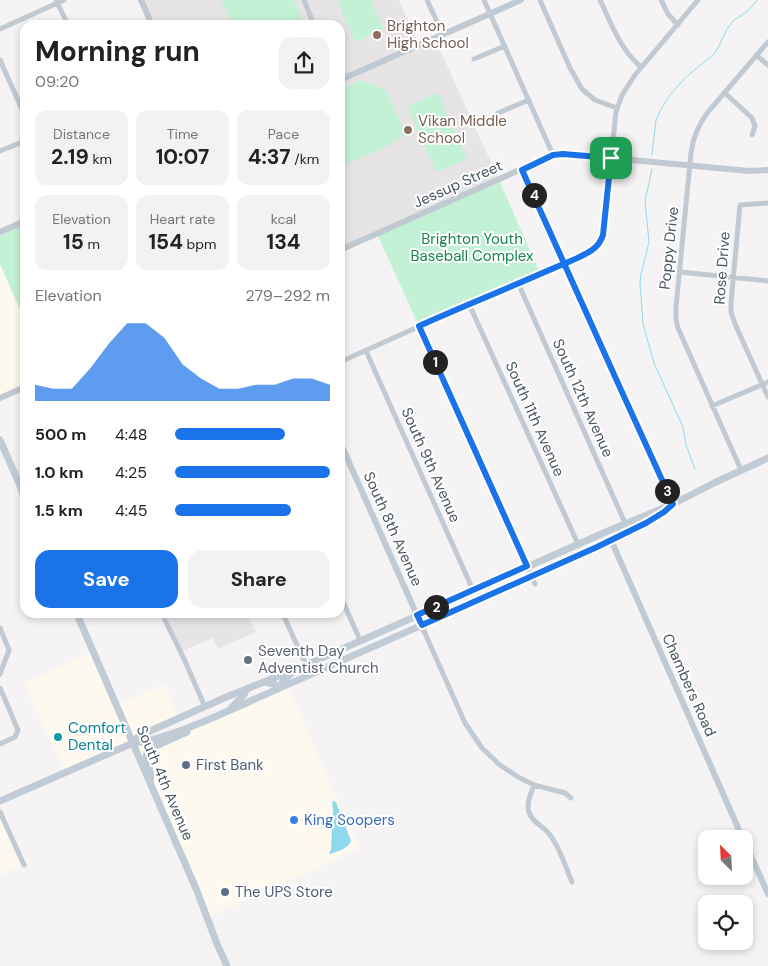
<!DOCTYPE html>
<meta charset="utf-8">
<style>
:root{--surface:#fff;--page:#f2f2f2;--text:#222;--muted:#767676;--accent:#1a73e8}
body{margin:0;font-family:"DM Sans",sans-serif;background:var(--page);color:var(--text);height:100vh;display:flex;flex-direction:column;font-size:19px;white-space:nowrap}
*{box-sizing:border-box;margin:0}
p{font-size:16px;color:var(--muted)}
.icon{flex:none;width:28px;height:28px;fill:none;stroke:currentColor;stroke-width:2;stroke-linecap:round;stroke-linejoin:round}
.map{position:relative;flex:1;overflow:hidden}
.drawer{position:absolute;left:20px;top:20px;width:325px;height:598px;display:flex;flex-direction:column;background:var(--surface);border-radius:15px;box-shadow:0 2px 8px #0003}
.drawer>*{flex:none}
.needle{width:32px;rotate:336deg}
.controls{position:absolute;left:698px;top:830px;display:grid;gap:10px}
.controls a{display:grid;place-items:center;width:55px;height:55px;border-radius:10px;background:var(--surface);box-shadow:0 2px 8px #0003;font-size:25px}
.pin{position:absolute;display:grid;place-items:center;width:42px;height:42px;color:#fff;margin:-21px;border-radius:10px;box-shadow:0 2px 8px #0006}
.km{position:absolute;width:25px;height:25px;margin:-12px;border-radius:50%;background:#222;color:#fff;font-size:14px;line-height:25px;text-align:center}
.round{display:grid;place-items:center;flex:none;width:52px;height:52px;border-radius:15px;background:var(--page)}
.overview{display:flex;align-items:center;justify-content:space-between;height:85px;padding:0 15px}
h1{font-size:28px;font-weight:700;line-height:38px}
.stats{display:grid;grid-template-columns:repeat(3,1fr);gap:8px;height:85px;padding:5px 15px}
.stats div{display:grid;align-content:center;border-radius:12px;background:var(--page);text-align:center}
.stats b{font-size:21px;font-weight:700}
.stats small{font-size:14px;font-weight:400}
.stats p{font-size:14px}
.chart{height:140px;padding:10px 15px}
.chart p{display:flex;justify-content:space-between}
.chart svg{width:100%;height:90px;margin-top:5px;fill:var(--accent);opacity:.7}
.cta{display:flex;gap:10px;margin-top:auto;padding:10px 15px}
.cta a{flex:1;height:58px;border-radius:15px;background:var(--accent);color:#fff;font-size:20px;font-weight:700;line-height:58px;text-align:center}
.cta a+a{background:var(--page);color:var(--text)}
ul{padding:0 15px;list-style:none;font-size:16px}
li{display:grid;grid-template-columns:80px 60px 1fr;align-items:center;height:38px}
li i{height:12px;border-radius:6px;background:var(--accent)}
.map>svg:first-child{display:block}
.commercial{fill:#fdf9ef}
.education{fill:#e6e4e5}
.green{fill:#c3f1d5}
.water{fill:#90daee}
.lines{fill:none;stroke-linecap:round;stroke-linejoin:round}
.stream{stroke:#90daee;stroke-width:1}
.minor{stroke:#c1cad2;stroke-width:5}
.tertiary{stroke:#c1cad2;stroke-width:6}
.secondary{stroke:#c1cbd6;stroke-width:7}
.route-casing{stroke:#fff;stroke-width:10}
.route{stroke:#1a73e8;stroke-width:6}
.education-dot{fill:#8d6e63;stroke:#fff;stroke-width:2}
.worship-dot{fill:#6b7280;stroke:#fff;stroke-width:2}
.culture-dot{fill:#0f9aa8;stroke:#fff;stroke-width:2}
.service-dot{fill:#5c6f8a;stroke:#fff;stroke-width:2}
.shop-dot{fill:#3f7fe0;stroke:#fff;stroke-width:2}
.labels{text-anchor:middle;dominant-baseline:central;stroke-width:4;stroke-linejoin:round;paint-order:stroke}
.education-label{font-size:15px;fill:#785e54;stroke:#fff;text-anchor:start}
.street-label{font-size:15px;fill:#4a5661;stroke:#fff}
.park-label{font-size:15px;fill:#17864f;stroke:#fff}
.worship-label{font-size:15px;fill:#5b616d;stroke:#fff;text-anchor:start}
.culture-label{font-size:15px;fill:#0d838f;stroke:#fff;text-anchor:start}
.service-label{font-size:15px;fill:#4e5e75;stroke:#fff;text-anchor:start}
.shop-label{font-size:15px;fill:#366cbe;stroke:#fff;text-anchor:start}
</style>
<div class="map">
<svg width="768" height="966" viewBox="0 0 768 966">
<rect width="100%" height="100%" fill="#f5f3f3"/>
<path class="commercial" d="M0 264 19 307 23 305 25 310V387L0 398Z
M93 652 117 706 164 684 179 718 134 742 221 714 287 685 359 849 208 917 133 743 65 772 24 683Z
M0 812 24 865 0 875Z"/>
<path class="education" d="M141 0H399L419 45 435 39 499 180 340 250V25H152Z
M161 613H247L256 632 218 649 213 638 180 652Z"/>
<path class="green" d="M221 0H294L304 24 233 25Z
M337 0H371L384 29 355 42Z
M361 80 386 90 406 135 381 149 347 164 341 161 340 160V89Z
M438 93 467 159 436 172 407 106Z
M499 180 540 273 419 326 377 234Z
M25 221V310L23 306 19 307 0 264V232Z"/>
<path class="water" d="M334 801 336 802 351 841C348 849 338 851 330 854L329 853 331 850 333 810 332 802Z"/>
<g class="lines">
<path class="stream" d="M652 155 656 120 660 111 670 95 685 78 714 54 719 46 727 29 733 21 749 10 757 0
M652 169 645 201 649 242 641 274 640 283 643 324 654 363 683 427 686 445 695 469"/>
<path class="minor" d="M56 0 68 25
M304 0 314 25
M427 0 443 35
M484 0 553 155
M540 0 570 68 582 89 595 100 617 108
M600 0C612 25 620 49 641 67
M661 0 668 14 678 25
M0 29 64 0
M756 55 768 65
M474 59 505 46
M0 60 25 116
M725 93 752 118 755 126 752 135
M498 113 529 100
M0 151 25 141
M522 170 673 504
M768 203 740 205 731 303V312L735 324 768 397
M680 272 768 281
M518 283 625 523
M469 304 578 544
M419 326 535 584
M366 351 473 590
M340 362 469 304 590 252 597 246 603 235 616 112 622 95 635 75 698 0
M712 406 768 382
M741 470 678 328 676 320V307L691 153C693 137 698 125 708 112L768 42
M340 595 360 640
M161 612 185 661 205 707
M282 612 306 665
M0 628 9 650 0 674
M424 631 465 723 482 748 500 765 518 777 534 785 565 793 571 798
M0 688 18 730 15 737 0 744
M534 785C531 794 526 803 529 812 532 823 544 826 550 835 560 848 566 868 572 882
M0 812 24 865"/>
<path class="tertiary" d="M141 0 152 25
M340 80 521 0
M0 232 25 221
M340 250 553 155 566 154 578 155 749 171 768 170
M0 398 25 387
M340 442 424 631
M611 540 743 839
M744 840 768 894"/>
<path class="secondary" d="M0 440 25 497
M76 612 197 891 217 944 227 966
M265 682 274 684 279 688 283 681 292 673
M232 707 243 696 247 689
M133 742 139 736 224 698 306 665 608 531 673 504 716 482 768 458
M150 782C154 768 141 760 149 749L187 732
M0 801 133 743C156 741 188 728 210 719L589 551C617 538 650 526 673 504"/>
</g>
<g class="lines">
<defs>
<path id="route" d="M611 158 603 235C601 241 598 246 592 250 581 258 560 265 547 271 504 290 461 307 419 326L527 566 417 615 422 625 597 547 646 523 664 512 673 504C622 393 572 281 522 170L553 155 563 154 611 158"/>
</defs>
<use href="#route" class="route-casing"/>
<use href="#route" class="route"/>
</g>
<g class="education-dot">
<circle cx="377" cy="35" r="5"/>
<circle cx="408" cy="130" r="5"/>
</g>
<circle class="worship-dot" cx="248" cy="660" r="5"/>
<circle class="culture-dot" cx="58" cy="737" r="5"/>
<g class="service-dot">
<circle cx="186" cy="765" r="5"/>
<circle cx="225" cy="892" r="5"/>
</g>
<circle class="shop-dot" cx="294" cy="820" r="5"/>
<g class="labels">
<g class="education-label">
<text x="387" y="26">Brighton<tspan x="387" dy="17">High School</tspan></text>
<text x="418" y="121">Vikan Middle<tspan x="418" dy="17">School</tspan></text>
</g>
<g class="street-label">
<text transform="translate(458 184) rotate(-24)">Jessup Street</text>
<text transform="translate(669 248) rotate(-84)">Poppy Drive</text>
<text transform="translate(722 268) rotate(-86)">Rose Drive</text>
<text transform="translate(583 398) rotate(66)">South 12th Avenue</text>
<text transform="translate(535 419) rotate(66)">South 11th Avenue</text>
<text transform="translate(431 465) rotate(66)">South 9th Avenue</text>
<text transform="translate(393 529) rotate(66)">South 8th Avenue</text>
<text transform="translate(689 685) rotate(66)">Chambers Road</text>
<text transform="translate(165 783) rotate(67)">South 4th Avenue</text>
</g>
<g class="park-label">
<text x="472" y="239">Brighton Youth<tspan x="472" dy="17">Baseball Complex</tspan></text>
</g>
<g class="worship-label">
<text x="258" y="651">Seventh Day<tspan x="258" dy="17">Adventist Church</tspan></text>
</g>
<g class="culture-label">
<text x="68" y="728">Comfort<tspan x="68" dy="17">Dental</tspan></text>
</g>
<g class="service-label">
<text x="196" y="765">First Bank</text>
<text x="235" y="892">The UPS Store</text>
</g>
<g class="shop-label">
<text x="304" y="820">King Soopers</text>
</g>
</g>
</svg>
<div class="controls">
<a><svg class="needle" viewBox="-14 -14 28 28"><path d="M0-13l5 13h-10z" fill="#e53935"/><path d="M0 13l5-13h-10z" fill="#767676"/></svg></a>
<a><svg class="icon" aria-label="locate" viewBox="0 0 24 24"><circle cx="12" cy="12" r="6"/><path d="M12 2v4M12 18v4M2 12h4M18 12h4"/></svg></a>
</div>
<div class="pin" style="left:611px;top:158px;background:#1e9e55"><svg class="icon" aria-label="arrive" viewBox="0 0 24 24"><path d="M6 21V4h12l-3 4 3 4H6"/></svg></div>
<b class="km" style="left:435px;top:362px">1</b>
<b class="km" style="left:436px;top:607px">2</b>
<b class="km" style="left:667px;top:491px">3</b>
<b class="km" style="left:534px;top:195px">4</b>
<section class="drawer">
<div class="overview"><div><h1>Morning run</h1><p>09:20</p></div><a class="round"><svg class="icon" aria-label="share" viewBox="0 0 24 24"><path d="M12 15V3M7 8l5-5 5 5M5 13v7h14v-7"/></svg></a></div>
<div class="stats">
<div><p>Distance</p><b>2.19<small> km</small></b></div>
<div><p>Time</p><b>10:07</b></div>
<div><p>Pace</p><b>4:37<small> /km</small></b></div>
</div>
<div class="stats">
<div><p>Elevation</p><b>15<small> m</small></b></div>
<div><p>Heart rate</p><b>154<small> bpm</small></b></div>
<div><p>kcal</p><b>134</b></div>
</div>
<div class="chart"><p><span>Elevation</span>279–292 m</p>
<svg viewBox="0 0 160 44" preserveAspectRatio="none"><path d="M0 44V36L10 38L20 38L30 28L40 16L50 6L60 6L70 13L80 26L90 33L100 38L110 38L120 36L130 36L140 33L150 33L160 36V44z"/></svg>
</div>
<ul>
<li><b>500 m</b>4:48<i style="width:71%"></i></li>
<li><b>1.0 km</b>4:25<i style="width:100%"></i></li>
<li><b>1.5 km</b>4:45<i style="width:75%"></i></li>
</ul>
<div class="cta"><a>Save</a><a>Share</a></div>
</section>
</div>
